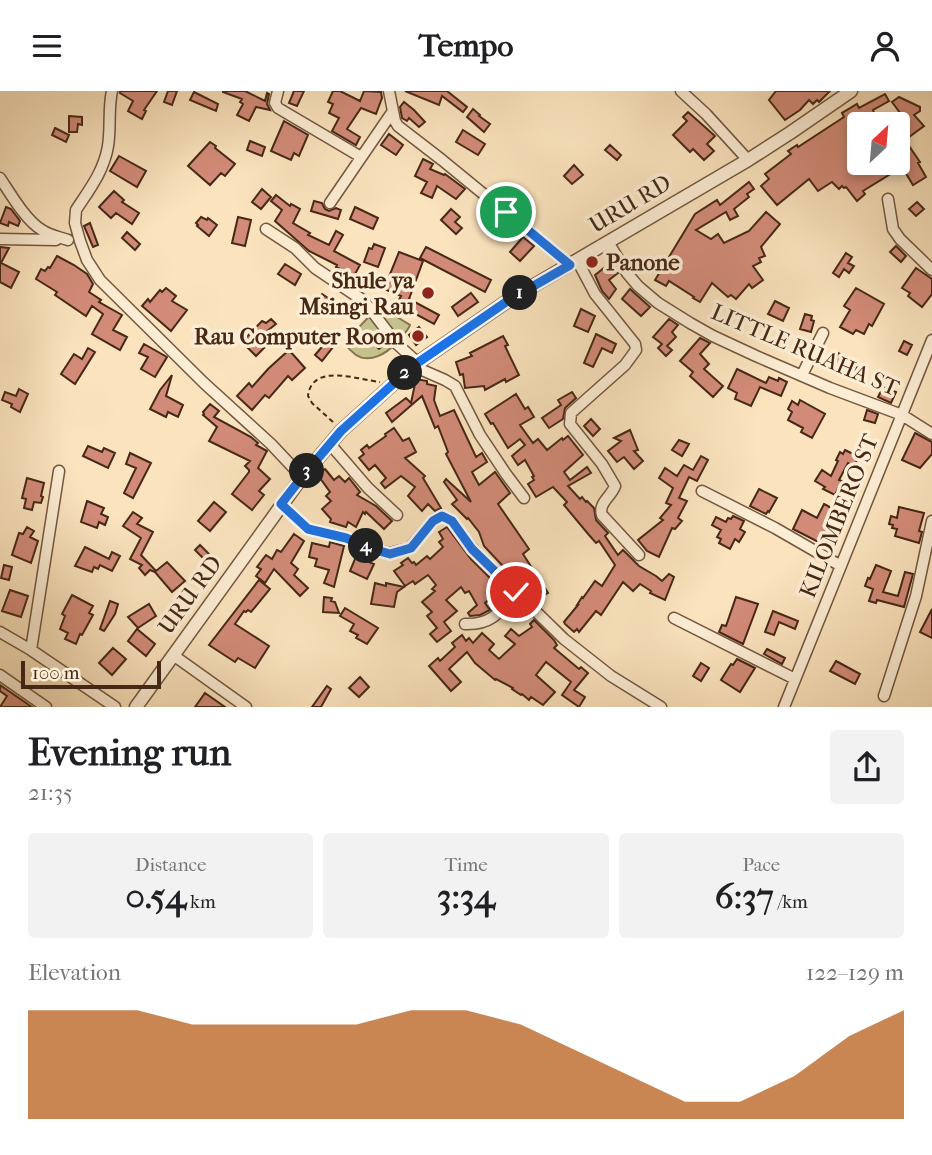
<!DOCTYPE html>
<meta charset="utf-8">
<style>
:root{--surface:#fff;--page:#f2f2f2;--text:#202124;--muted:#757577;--accent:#b45309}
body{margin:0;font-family:"IM FELL French Canon",serif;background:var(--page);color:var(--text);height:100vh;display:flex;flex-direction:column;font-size:26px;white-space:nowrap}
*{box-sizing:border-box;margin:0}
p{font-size:23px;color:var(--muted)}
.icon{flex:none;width:38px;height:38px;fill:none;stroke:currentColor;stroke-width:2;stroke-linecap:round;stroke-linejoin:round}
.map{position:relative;height:616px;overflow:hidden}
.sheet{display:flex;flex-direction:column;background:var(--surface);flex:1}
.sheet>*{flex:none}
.needle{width:46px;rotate:26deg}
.fabs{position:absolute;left:847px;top:21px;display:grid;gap:14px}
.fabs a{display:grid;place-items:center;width:63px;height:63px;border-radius:7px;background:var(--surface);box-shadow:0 4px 10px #0003;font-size:35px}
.scale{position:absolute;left:21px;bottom:18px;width:140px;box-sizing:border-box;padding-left:7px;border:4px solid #462817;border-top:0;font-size:19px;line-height:24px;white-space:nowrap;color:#462817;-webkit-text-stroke:5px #fcedd4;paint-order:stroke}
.pin{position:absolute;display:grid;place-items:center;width:60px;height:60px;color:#fff;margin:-30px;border:4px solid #fff;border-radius:50%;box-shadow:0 2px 7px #0007}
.km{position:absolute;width:35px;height:35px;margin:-18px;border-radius:50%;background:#222;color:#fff;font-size:19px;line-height:35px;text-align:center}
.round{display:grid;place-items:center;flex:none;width:74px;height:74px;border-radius:7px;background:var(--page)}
.head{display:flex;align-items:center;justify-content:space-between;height:119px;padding:0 28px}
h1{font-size:38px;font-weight:800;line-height:52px}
.figures{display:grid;grid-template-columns:repeat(3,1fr);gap:10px;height:119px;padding:7px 28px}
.figures div{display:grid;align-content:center;border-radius:7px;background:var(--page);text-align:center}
.figures b{font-size:35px;font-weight:800}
.figures small{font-size:19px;font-weight:400}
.figures p{font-size:19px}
.chart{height:196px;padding:14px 28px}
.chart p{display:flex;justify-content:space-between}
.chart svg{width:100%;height:126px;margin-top:7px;fill:var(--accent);opacity:.7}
header{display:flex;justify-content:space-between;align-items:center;height:91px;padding:0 28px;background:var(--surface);font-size:32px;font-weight:800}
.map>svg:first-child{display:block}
.green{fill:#c5c18d;stroke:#867452;stroke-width:2}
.building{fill:#d28b78;stroke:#462817;stroke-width:2}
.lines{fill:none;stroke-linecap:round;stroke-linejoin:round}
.minor-casing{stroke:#735740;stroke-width:13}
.tertiary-casing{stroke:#735740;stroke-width:15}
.path{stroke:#462817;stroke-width:2;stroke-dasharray:5 3.5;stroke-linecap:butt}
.minor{stroke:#fcedd4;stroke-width:10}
.tertiary{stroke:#fcedd4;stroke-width:12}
.route-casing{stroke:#fff;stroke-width:14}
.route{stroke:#1a73e8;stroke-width:9}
.poi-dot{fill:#8f2418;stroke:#fcedd4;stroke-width:2.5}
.labels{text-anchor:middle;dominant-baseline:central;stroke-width:7;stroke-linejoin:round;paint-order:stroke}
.street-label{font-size:23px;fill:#462817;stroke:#fcedd4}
.poi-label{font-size:23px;font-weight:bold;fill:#462817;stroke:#fcedd4;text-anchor:end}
</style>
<header><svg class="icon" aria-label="menu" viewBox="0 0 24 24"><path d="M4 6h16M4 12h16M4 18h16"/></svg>Tempo<svg class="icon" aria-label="person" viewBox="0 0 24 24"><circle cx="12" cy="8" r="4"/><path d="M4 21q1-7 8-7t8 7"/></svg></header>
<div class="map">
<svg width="932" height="616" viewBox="0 0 932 616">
<rect width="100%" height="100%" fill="#fae3bd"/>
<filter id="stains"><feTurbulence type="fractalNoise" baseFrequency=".00286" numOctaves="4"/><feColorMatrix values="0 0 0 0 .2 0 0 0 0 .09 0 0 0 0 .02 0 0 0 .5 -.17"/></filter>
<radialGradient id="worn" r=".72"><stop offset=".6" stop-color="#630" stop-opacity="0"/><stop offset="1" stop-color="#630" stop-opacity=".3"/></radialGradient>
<path class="green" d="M379 215 410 234C407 242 401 245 396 252 387 262 370 273 356 264 352 261 347 256 344 252Z"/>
<path class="building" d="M120 0H157L144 19 146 20 142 28 128 20 133 10 120 2Z
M168 0H177L172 14 164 11Z
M223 0H245L265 10 267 2 269 3 267 13 270 19 256 16 249 30 237 24 243 13 240 11 242 8 223 1Z
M294 0H304L297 15 289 12Z
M333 0H340L360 10 364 0 381 1 382 7 376 23 361 17 347 38 360 46 356 54 332 40 339 27 329 22 333 13 328 11Z
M405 0H447L467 16 463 21 442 5 439 14Z
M776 0H830L819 11 817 9 813 13 809 9 800 19 785 29 769 9Z
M194 1 218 13 216 20 190 9Z
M885 3 889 10 873 19 874 22 865 27 869 33H859V72H898V33H894L903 26 892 11 899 6 920 16V20L914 24 924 35 905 49 920 71 918 72 926 86 913 94 902 76 863 100 865 103 857 110 846 96 844 97 842 95 839 98 832 91 818 100 809 88 777 114 761 95 769 88 765 83 791 63 788 60 797 54 798 56 844 26 842 22 857 13 859 17Z
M404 11 414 19 425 31 419 36 409 27 407 30 402 27 400 16Z
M473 18 480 24 479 25 490 33 484 41 467 26Z
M688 21 715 45 707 53 714 60 704 69 693 58 690 61 673 44 687 30 683 26Z
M69 25 82 26V34L78 33 77 41H69Z
M284 30 308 44 299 65 294 62 291 69 271 60Z
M55 37 69 44 66 51 52 44Z
M463 39 485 53 478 64 456 51Z
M389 43 403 54 396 64 381 54Z
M250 50 265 56 262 65 247 59Z
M210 51 216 55 215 57 235 73 225 85 221 82 210 94 188 75Z
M610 54 621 64 617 69 605 59Z
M119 65 146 80 137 96 110 80Z
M423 68 433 73 430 78 444 84 445 83 465 98 456 108 437 95 432 107 421 102 427 91 415 85Z
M574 74 583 84 572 93 564 85Z
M749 91 754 98 747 103 749 106 734 118 738 125 730 129 726 121 696 139 711 148 718 143 724 152 749 140 766 121 780 133 761 156 765 165 759 167 761 171 753 175 763 189 752 197 749 193 736 208 731 204 728 206 712 192 700 211 693 207 694 206 669 190 666 195 655 189 695 123 717 109 720 114Z
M262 98 271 106 261 118 252 111Z
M114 100 124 109 122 111 139 122 132 133 116 122 111 127 99 116Z
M276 104 290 115 291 113 300 118 293 132 310 142 308 144 329 154 336 140 343 144 334 160 360 174 354 185 336 176 337 174 309 160 275 130 282 119 271 110Z
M314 110 322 112 325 118 329 120 336 117 341 119 338 128 311 120Z
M917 111 924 118 916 125 909 118Z
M484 114 499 126 497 129 490 124 488 128 479 122Z
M6 116 11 118 20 130 18 135 9 131 8 135 0 132Z
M355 116 378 127 373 138 350 128Z
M451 118 460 126 455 131 462 137 456 143 441 129Z
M201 126 207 129 208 127 217 134 209 145 197 135 198 134 196 132Z
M238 126 251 129 245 155 232 152Z
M90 132 98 154 93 156 84 135Z
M127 141 140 153 135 159 122 147Z
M523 146 534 155 520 170 510 161Z
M374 153 385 157 378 176 364 171 369 157 372 158Z
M896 155 906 165 901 171 890 161Z
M0 156 9 157 1 172 19 181 11 197 0 191Z
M426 156 491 189 485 201 420 167Z
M399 161 423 170 409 208 439 224 434 233 397 213 401 205 384 198Z
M846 162 852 166 848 172 854 175 849 182 844 178 839 186 833 182Z
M57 165 74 174 87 183 93 193 89 201 101 209 99 211 122 224 113 239 127 246 120 259 92 243 103 223 92 215 86 225 55 204 57 201 36 188 41 178 45 180 48 176 50 177Z
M285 173 301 183 295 194 278 183Z
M604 177 618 182 609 189 616 198 609 208 602 200 595 184Z
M916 177 932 188V203L922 216 908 205 910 202 902 197Z
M166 197 176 205 172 210 187 219 171 240 142 215 148 208 150 211 160 199 162 201Z
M856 197 884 213 872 235 869 233 864 243 856 239 853 243 840 236 850 219 844 215Z
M630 198 650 216 641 225 622 208Z
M471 202 478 211 458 225 452 216Z
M322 203 340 215 332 226 314 214Z
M775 210 789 217 783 230 768 223Z
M581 218 595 225 588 241 574 235Z
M805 223 812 225 811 229 814 230 811 241 800 238Z
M271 228 276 233 257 248 265 256 256 265 242 251 262 230 266 232Z
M669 228 678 234 672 241 676 246 667 255 672 259 666 265 658 257 662 253 653 246Z
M419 236 427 246 416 254 409 244Z
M377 242 386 252 379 258 370 249Z
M596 243 616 253 612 262 602 257 593 276 584 272Z
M503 245 508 254 505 255 519 284 506 291 505 288 485 299 484 295 465 297 463 283 460 284 456 271 472 265 470 262Z
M700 247 710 252 700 263 709 273 704 278 723 295 713 306 690 285 693 281 680 270Z
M327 250 333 256 322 270 315 264Z
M904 250 912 254 907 264 899 260Z
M144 253 167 266 155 286 141 278 148 266 139 262Z
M88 257 95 261 75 293 61 283 74 263 82 268Z
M289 259 305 277 292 289 288 285 269 307 265 304 252 319 237 305 249 292 252 296 268 278Z
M838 262 858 273 851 286 831 275Z
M737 278 766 292 769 286 778 290 779 287 787 291 781 305 760 296 751 315 735 308 737 302 728 297Z
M172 284 166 305 183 314 178 326 168 321 166 326 150 318 160 299Z
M416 288 427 290V293L436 295 434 309 440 325 454 319 476 366 482 362 487 371 472 381 479 394 495 381 510 402 498 413 529 458 523 463 548 502 541 506 534 495 519 483 514 487 484 455 479 441 468 427 467 428 452 413 457 409 444 391 446 388 471 411 446 363 448 361 438 335 435 337 422 305 392 331 386 322 406 307 411 312Z
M883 296 896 301 891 312 878 306Z
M19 298 28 303 20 321 11 316 12 313 2 309 5 301 16 305Z
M572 301 576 307 565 317 563 328 549 337 542 327 561 314 558 309Z
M516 303 525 318 528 316 534 326 520 334 533 352 538 348 547 359 562 347 563 349 568 345 583 364 564 381 570 389 587 376 591 382 568 395 580 408 582 406 586 411 587 410 594 417 596 429 608 442 605 445 618 464 623 459 639 475 656 485 662 490 669 483 674 486 665 509 650 502 651 500 640 493 633 500 623 491 601 524 596 520 579 541 577 538 574 541 565 533 564 531 578 514H577L582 506 583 507 595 490 602 495 615 474 599 450 596 452 589 444 564 414 567 411 553 396 536 406 528 393 534 389 532 386 534 385 525 369 518 374 512 365 525 354 520 348 508 357 493 332 491 333 485 323Z
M800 309 825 323 812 347 801 341 803 337 788 329 792 321 788 318 792 310 798 314Z
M210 313 219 320 214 326 251 346 258 352 256 354 267 360 258 377 270 388 259 400 264 404 252 419 232 403 249 381V379L245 375 250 370 209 350 217 336 203 324 204 323 203 321Z
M867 319 878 323 875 332 864 329Z
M591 328 600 338 593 345 584 335Z
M394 337 403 350 409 347 416 361 405 367 425 385 423 387 441 417 435 420 428 413 422 420 408 405 415 396 401 385 385 397 381 392 386 387 375 374 369 379 359 367 364 363 361 359 367 354 369 357 386 345 385 343Z
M630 339 638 359 634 360 643 370 634 378 624 366 617 371 608 360 621 350 614 347Z
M915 342 932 351V363L920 377 902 369Z
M679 349 689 353 682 365 672 359Z
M88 355 102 361 104 357 115 362 108 377 83 365Z
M845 359 859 366 854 375 848 372 839 389 842 390 835 404 823 398 825 396 815 390 822 379 831 385 838 370 836 369 840 361 843 363Z
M130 362 151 372 133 407 124 402 136 377 126 373Z
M701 365 708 369 697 390 689 386 679 407 687 410 678 427 682 430 675 438 672 437 659 466 647 460 638 449 663 429 660 427 671 414 666 412 673 397 659 387 665 377 677 385 684 374 693 379Z
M325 378 334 389 339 385 345 391 349 387 360 401 357 404 376 415 392 430 384 438 366 421 365 423 363 421 356 436 348 431 346 436 330 431 331 428 322 418 331 410 326 405 330 401 317 383Z
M27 387 44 392 41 405 43 406 41 412 34 411 32 419 24 417 26 408 22 407Z
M759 398 777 407 769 421 768 420 766 423 750 415Z
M87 410 104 417 101 423 108 426 105 434 99 431 97 437 81 431Z
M214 411 226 421 210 440 198 430Z
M824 413 841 422 831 442 838 446 832 458 793 438 802 419 817 427Z
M899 416 924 422 919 440 922 441 919 452 895 445 897 438 892 437 893 434 889 433 891 425 897 427Z
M133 421 142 427 137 433 153 441 141 464 156 480 167 471 185 490 172 501 155 481 150 479 145 484 139 477 142 474 130 468 141 447 123 435Z
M733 425 744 430 740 438 745 441 739 451 735 448 730 458 719 452 721 448 717 446 721 439 712 434 716 426 726 431 728 427 731 428Z
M27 436 34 440 30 446 38 450 31 472 12 464 19 442 23 443Z
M447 436 471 468 501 498 485 512 490 519 480 524 470 525 468 522 477 514 469 500 465 502 461 496 446 509 457 520 444 531 451 540 437 551 430 543 437 537 427 525 432 521 422 511 435 500 432 498 436 494 428 484 415 493 413 490 405 495 394 480 403 474 401 472 408 467 412 472 414 471 416 474 427 465 430 468 443 456 439 451 443 448 439 441Z
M294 443 304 450 291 472 298 478 294 484 308 497 300 505 274 478 265 492 256 485 261 478 257 476 266 464 272 468 277 459 281 461Z
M330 451 344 455 334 496 324 492 329 479 315 475 317 468 309 466 312 452 329 456Z
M200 454 210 464 205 469 195 459Z
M85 456 109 468 112 461 120 465 112 480 100 474 98 478 94 476 92 481 75 475Z
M357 463 367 467 366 470 374 473 367 488 350 480Z
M4 474 12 476 9 489 1 487Z
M876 474 891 480 883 501 898 505 905 481 913 483 904 516 877 509 876 512 869 510 873 498 865 495 868 487 870 488Z
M259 489 270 498 251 521 248 519 246 521 244 520 235 533 269 555 255 577 238 567 235 571 209 554Z
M375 492 386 495V492L404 496 397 501 394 516 371 513Z
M10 499 28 505 21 526 2 520Z
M72 504 93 515 89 522 93 524 82 544 80 543 76 553 65 548 68 542 60 538 65 525 62 523Z
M324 506 332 507 331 510 335 511 339 522 323 521Z
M736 506 758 513 743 553 719 541 722 534 726 535Z
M110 510 118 513 115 523 104 540 100 538Z
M149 513 156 525 138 537 128 526Z
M345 517 378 537 367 553 356 547 358 544 350 540 354 533 340 525Z
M932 518V547L920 541Z
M773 520 798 530 795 538 779 531 774 544 765 541Z
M534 529 554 549 557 554 554 557 579 578 581 576 588 582 574 599 585 606 579 616 562 604 571 591 546 571 536 584 555 601 543 614 531 606 529 609 522 603 521 604 512 598 513 597 496 588 495 589 475 572 467 561 449 578 461 591 451 600 429 575 438 567 440 570 455 556 452 552 462 544 466 550 469 547 473 552 482 542 494 553 489 559 499 568 515 553 505 545 511 538 519 545 532 536 530 533Z
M137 538 155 553 146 565 128 550Z
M113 557 126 568 112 584 99 572Z
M767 558 785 567 782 573 764 563Z
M737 568 755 577 740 601 721 589 731 573 733 574Z
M836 570 860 583 855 593 830 580Z
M701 572 709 577 701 590 693 585Z
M360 586 369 596 359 606 349 597Z
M0 594 32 616H0L7 605 0 600Z
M327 595 331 598 321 616H312Z
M205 602 225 616H195Z"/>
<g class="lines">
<defs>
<path id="minor" d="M112 0C108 18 111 37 108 55 104 80 89 99 76 119L75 132 80 150 87 169 100 189 204 292 271 353 302 386
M278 0 275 12 278 17 361 66
M389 0 395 30 398 35 442 69 570 174
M681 0 706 23 748 69
M0 87C10 102 26 130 42 139 49 144 59 146 68 149
M888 108 893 138 900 148 932 179
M330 112 393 20
M266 138 295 157 315 177 364 210 397 253 417 271
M0 148 56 149
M608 151 627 182 638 195 658 212 690 232 713 245 756 265 830 297 902 324 932 343
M577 169 595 203 635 253 636 259 625 274 571 322 570 333 602 373 615 395C611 406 598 412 602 424L639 464
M413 275 445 289 455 295 480 344 506 383 524 407
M802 284 823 242
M330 353 368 397 397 424
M702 400 775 437 841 475
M281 413 308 438 346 447 376 459 390 462 410 457 433 430 442 425 452 430 464 447 477 463 564 548 611 585 661 616
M674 527 795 588
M465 533C492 534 500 521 516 501
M0 541 31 559 115 616
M31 559 59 380
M173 564 246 616
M0 584 46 616
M884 605 916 505 932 430
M784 616 932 249"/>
<path id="tertiary" d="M136 616 302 386 341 340 413 275 509 209 748 69 790 42 851 0"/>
</defs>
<use href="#minor" class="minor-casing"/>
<use href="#tertiary" class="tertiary-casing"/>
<path class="path" d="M333 331 312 312 308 305C312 271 359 289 380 291"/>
<use href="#minor" class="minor"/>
<use href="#tertiary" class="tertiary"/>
</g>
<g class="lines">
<defs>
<path id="route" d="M506 121 570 174 509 209 413 275 341 340 302 386 281 413 308 438 346 447 376 459 390 463 411 457 433 430 442 425 452 430 472 458 516 501"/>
</defs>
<use href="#route" class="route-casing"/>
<use href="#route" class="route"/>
</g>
<g class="poi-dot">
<circle cx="592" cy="171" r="7"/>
<circle cx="428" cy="202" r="7"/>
<circle cx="418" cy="245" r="7"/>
</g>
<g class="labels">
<g class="street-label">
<text transform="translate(630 113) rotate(-31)">URU RD</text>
<text transform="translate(805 259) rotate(23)">LITTLE RUAHA ST</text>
<text transform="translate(839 425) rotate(-68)">KILOMBERO ST</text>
<text transform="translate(190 504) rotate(-54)">URU RD</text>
</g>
<g class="poi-label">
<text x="606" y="171" text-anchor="start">Panone</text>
<text x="414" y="189">Shule ya<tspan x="414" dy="26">Msingi Rau</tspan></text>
<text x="404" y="245">Rau Computer Room</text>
</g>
</g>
<rect width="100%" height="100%" filter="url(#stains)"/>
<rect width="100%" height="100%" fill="url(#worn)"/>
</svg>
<div class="fabs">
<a><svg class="needle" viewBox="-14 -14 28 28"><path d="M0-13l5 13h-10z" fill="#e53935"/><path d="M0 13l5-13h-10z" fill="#757577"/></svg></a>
</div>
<div class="scale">100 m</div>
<div class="pin" style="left:506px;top:121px;background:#1e9e55"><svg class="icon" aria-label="arrive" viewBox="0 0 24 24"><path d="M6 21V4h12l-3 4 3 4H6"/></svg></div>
<div class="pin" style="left:516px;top:501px;background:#d93025"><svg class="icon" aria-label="check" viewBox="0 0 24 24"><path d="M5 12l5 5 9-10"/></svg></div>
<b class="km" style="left:520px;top:202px">1</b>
<b class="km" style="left:405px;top:282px">2</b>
<b class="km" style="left:307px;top:380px">3</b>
<b class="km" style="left:366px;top:455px">4</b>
</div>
<section class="sheet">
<div class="head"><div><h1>Evening run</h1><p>21:35</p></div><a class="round"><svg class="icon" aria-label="share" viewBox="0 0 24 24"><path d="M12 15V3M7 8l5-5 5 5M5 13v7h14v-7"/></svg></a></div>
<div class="figures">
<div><p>Distance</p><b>0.54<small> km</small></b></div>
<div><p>Time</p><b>3:34</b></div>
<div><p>Pace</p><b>6:37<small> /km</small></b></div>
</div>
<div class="chart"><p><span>Elevation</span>122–129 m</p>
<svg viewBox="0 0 160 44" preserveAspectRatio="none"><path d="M0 44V6L10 6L20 6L30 11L40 11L50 11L60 11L70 6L80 6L90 11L100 20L110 29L120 38L130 38L140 29L150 15L160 6V44z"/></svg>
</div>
</section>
